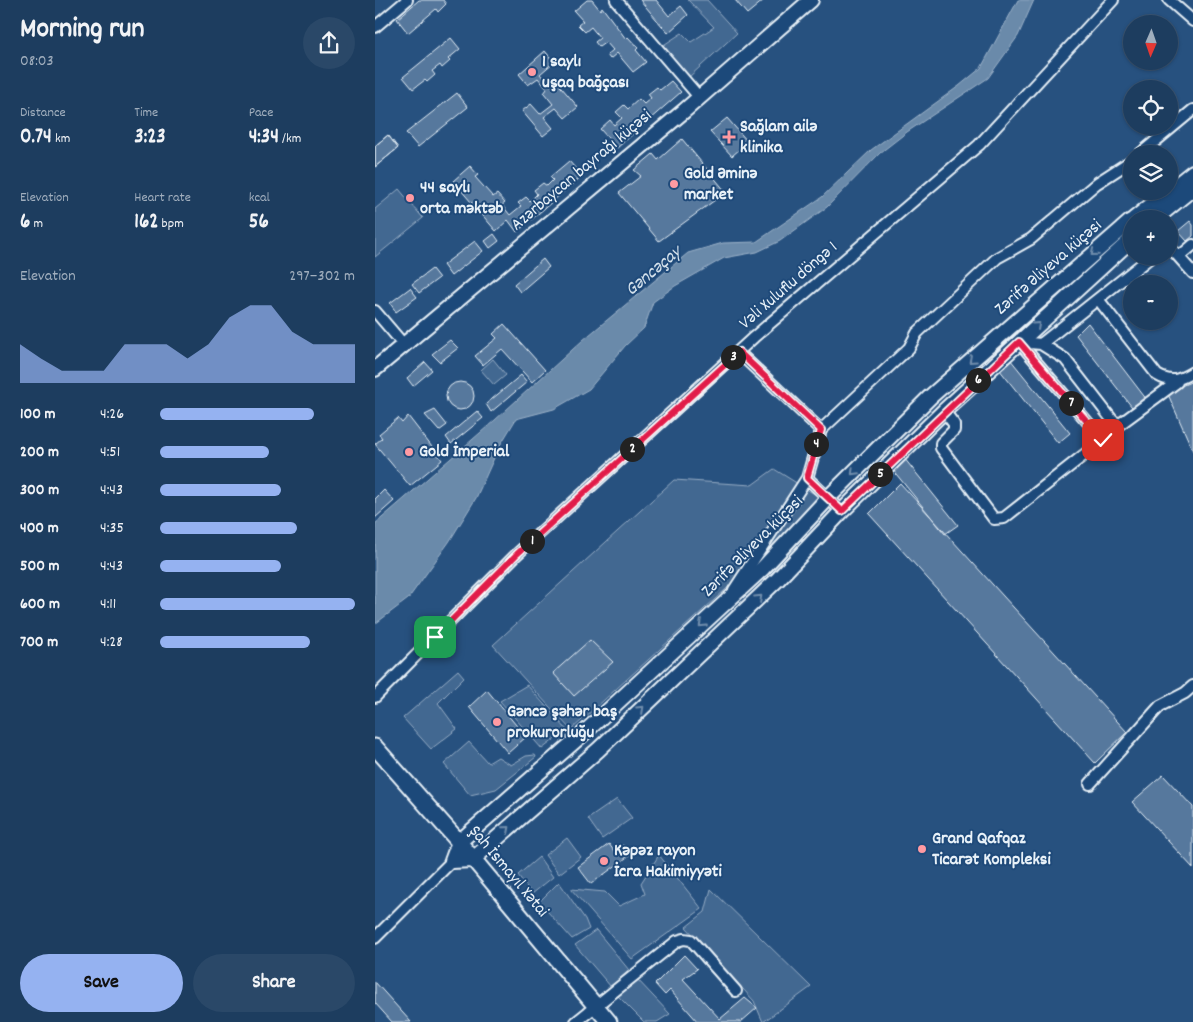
<!DOCTYPE html>
<meta charset="utf-8">
<style>
:root{--surface:#1d3d5f;--page:#2a4868;--text:#f1f3f6;--muted:#a0aebd;--line:#3b5674;--accent:#95b2f1}
body{margin:0;font-family:Dekko,sans-serif;background:var(--page);color:var(--text);height:100vh;display:flex;flex-direction:column;font-size:19px;white-space:nowrap}
*{box-sizing:border-box;margin:0}
p{font-size:16px;color:var(--muted)}
.icon{flex:none;width:28px;height:28px;fill:none;stroke:currentColor;stroke-width:2;stroke-linecap:round;stroke-linejoin:round}
.map{position:relative;flex:1;overflow:hidden}
.sheet{display:flex;flex-direction:column;background:var(--surface);width:375px}
.sheet>*{flex:none}
.needle{width:32px;rotate:182deg}
.fabs{position:absolute;left:748px;top:15px;display:grid;gap:10px}
.fabs a{display:grid;place-items:center;width:55px;height:55px;border-radius:50%;background:var(--surface);box-shadow:0 1px 4px #0004,0 0 0 1px var(--line);font-size:25px}
.pin{position:absolute;display:grid;place-items:center;width:42px;height:42px;color:#fff;margin:-21px;border-radius:10px;box-shadow:0 2px 8px #0006}
.km{position:absolute;width:25px;height:25px;margin:-12px;border-radius:50%;background:#222;color:#fff;font-size:14px;line-height:25px;text-align:center}
.round{display:grid;place-items:center;flex:none;width:52px;height:52px;border-radius:26px;background:var(--page)}
.head{display:flex;align-items:center;justify-content:space-between;height:85px;padding:0 20px}
h1{font-size:28px;font-weight:700;line-height:38px}
.metrics{display:grid;grid-template-columns:repeat(3,1fr);gap:8px;height:85px;padding:5px 20px}
.metrics div{display:grid;align-content:center}
.metrics b{font-size:21px;font-weight:700}
.metrics small{font-size:14px;font-weight:400}
.metrics p{font-size:14px}
.chart{height:140px;padding:10px 20px}
.chart p{display:flex;justify-content:space-between}
.chart svg{width:100%;height:90px;margin-top:5px;fill:var(--accent);opacity:.7}
.cta{display:flex;gap:10px;margin-top:auto;padding:10px 20px}
.cta a{flex:1;height:58px;border-radius:30px;background:var(--accent);color:#111;font-size:20px;font-weight:700;line-height:58px;text-align:center}
.cta a+a{background:var(--page);color:var(--text)}
ul{padding:0 20px;list-style:none;font-size:16px}
li{display:grid;grid-template-columns:80px 60px 1fr;align-items:center;height:38px}
li i{height:12px;border-radius:6px;background:var(--accent)}
main{display:flex;flex:1;min-height:0}
.map>svg:first-child{display:block}
.green{fill:#436891;stroke:#96acc4}
.water{fill:#6b8aaa;stroke:#9db3c9}
.building{fill:#57789d;stroke:#e8f1f8}
.lines{fill:none;stroke-linecap:round;stroke-linejoin:round}
.street-casing{stroke:#e8f1f8;stroke-width:14}
.secondary-casing{stroke:#e8f1f8;stroke-width:18}
.primary-casing{stroke:#e8f1f8;stroke-width:19}
.street{stroke:#1f4a7a;stroke-width:10}
.secondary{stroke:#1f4a7a;stroke-width:14}
.primary{stroke:#1f4a7a;stroke-width:15}
.oneway{stroke:#6f8dac}
.route-casing{stroke:#fff;stroke-width:10}
.route{stroke:#e11d48;stroke-width:6}
.poi-dot{fill:#ff9aa2;stroke:#1f4a7a;stroke-width:2}
.labels{text-anchor:middle;dominant-baseline:central;stroke-width:4;stroke-linejoin:round;paint-order:stroke}
.poi-label{font-size:18px;font-weight:bold;fill:#e8f1f8;stroke:#1f4a7a;text-anchor:start}
.street-label{font-size:18px;fill:#e8f1f8;stroke:#1f4a7a}
.water-label{font-size:19px;font-style:italic;fill:#d5e2ec;stroke:#1f4a7a}
</style>
<main>
<section class="sheet">
<div class="head"><div><h1>Morning run</h1><p>08:03</p></div><a class="round"><svg class="icon" aria-label="share" viewBox="0 0 24 24"><path d="M12 15V3M7 8l5-5 5 5M5 13v7h14v-7"/></svg></a></div>
<div class="metrics">
<div><p>Distance</p><b>0.74<small> km</small></b></div>
<div><p>Time</p><b>3:23</b></div>
<div><p>Pace</p><b>4:34<small> /km</small></b></div>
</div>
<div class="metrics">
<div><p>Elevation</p><b>6<small> m</small></b></div>
<div><p>Heart rate</p><b>162<small> bpm</small></b></div>
<div><p>kcal</p><b>56</b></div>
</div>
<div class="chart"><p><span>Elevation</span>297–302 m</p>
<svg viewBox="0 0 160 44" preserveAspectRatio="none"><path d="M0 44V25L10 32L20 38L30 38L40 38L50 25L60 25L70 25L80 32L90 25L100 12L110 6L120 6L130 19L140 25L150 25L160 25V44z"/></svg>
</div>
<ul>
<li><b>100 m</b>4:26<i style="width:79%"></i></li>
<li><b>200 m</b>4:51<i style="width:56%"></i></li>
<li><b>300 m</b>4:43<i style="width:62%"></i></li>
<li><b>400 m</b>4:35<i style="width:70%"></i></li>
<li><b>500 m</b>4:43<i style="width:62%"></i></li>
<li><b>600 m</b>4:11<i style="width:100%"></i></li>
<li><b>700 m</b>4:28<i style="width:77%"></i></li>
</ul>
<div class="cta"><a>Save</a><a>Share</a></div>
</section>
<div class="map">
<svg width="818" height="1022" viewBox="0 0 818 1022">
<rect width="100%" height="100%" fill="#27517f"/>
<filter id="ink" filterUnits="userSpaceOnUse"><feTurbulence type="fractalNoise" baseFrequency=".02" numOctaves="2"/><feDisplacementMap in="SourceGraphic" scale="10" xChannelSelector="R" yChannelSelector="G"/><feConvolveMatrix kernelMatrix="1 2 1 2 8 2 1 2 1" color-interpolation-filters="sRGB"/></filter>
<g filter="url(#ink)">
<path class="green" d="M313 0H332L362 33 314 77 287 46 307 33 316 42 339 27Z
M24 189 48 218 0 257V209Z
M118 359 131 375 119 385 106 370Z
M399 469 449 500 196 730 118 645 299 480 377 485Z
M83 670 89 677 63 703 82 729 56 749 28 718Z
M152 685 192 730 167 749 125 701Z
M94 742 113 763 123 757 136 765 151 756 160 755 161 757 121 789 95 795 69 764Z
M242 799 257 818 227 839 213 819Z
M192 838 206 857 184 874 170 855Z
M284 855 327 909 257 959 196 889 230 892 244 906 270 894 266 883Z
M164 857 178 877 157 894 143 875Z
M184 882 210 919 214 929 197 939 164 902Z
M336 889 436 987 388 1022 379 1001 311 927 330 912Z
M221 930 254 970 236 987 200 945Z
M261 978 295 1014 282 1022H269L242 995Z"/>
<path class="water" d="M643 0H659L643 36 613 78 532 132 505 153 452 207 405 241 382 252 349 258 300 286 278 302 269 328 250 346 214 389 179 409 141 419 124 447 101 498 74 542 33 599 0 624V524L120 420 208 340 313 253 348 243 381 242 447 197 496 150 584 86 606 68Z"/>
<path class="building" d="M44 0H68L71 4 63 12 61 9 33 33 22 19Z
M212 0H217L225 10 227 7 251 39 253 37 263 48 261 50 271 62 258 72 242 53 235 59 232 55 238 50 231 42 224 47 220 42 225 38 216 27 210 32 203 25 208 21 199 11Z
M265 0H281L294 16 306 6 313 15 293 33Z
M360 0H389L372 14Z
M76 38 85 49 73 59 75 61 67 68 65 65 57 71 60 75 52 82 50 80 38 89 28 77Z
M170 51 179 62 165 74 175 86 181 81 203 107 190 118 181 108 169 117 178 128 168 136 147 111 156 104 165 114 178 104 169 93 172 89 163 78 153 85 144 74Z
M296 81 306 92 242 148 225 129 235 120 239 125 247 118 241 112 249 105 253 109 264 99 269 104 276 98 273 94 282 87 285 90Z
M82 93 93 107 43 147 31 133Z
M352 118 373 142 357 156 335 132Z
M13 135 23 148 0 167V146Z
M13 135 23 148 0 167V146Z
M307 139 351 192 284 241 244 193 266 176 259 170 278 154 283 160Z
M194 161 207 176 142 232 133 220 121 231 78 181 95 166 103 175 100 177 118 197 122 194 130 203 127 205 135 215 146 206 143 203 151 197 155 201 162 194 159 190 168 183 172 186 178 180 175 177Z
M815 221 818 225V236L812 241 803 231Z
M119 234 124 241 115 248 110 241Z
M100 241 108 251 76 276 68 265Z
M168 259 174 267 145 292 139 284Z
M57 269 64 278 44 293 37 284Z
M35 288 42 297 21 312 15 303Z
M713 323 772 400 760 411 701 335Z
M129 324 170 370 157 382 127 349 108 365 100 356 122 338 118 334Z
M75 340 83 348 65 362 57 354Z
M635 359 695 433 683 443 624 369Z
M50 362 57 370 38 386 32 378Z
M146 375 152 382 116 412 111 404Z
M818 381V451L792 392Z
M71 396a14 14 0 1 1 28 0a14 14 0 1 1-28 0Z
M60 410 72 425 64 431 50 415Z
M102 411 108 418 76 444 71 437Z
M33 416 67 460 35 486 0 444 7 438 4 434 23 418 27 423Z
M529 458 583 525 570 534 517 469Z
M525 483 752 732 720 763 494 514Z
M9 490 19 501 0 518V499Z
M215 640 238 662 199 696 178 673Z
M112 690 151 737 133 753 94 707Z
M788 775 818 807V868L757 802Z
M234 844 239 851 248 845 255 855 216 884 203 867Z
M309 955 322 969 308 979 345 1019 370 998 382 1008 366 1022H323L295 990 290 995 280 984Z
M0 982 36 1022H17L0 1003Z"/>
<g class="lines">
<defs>
<path id="street" d="M241 0 324 97
M794 0 818 21
M0 27 32 0
M765 154 818 110
M794 246 818 273
M804 257 818 245
M723 299 782 375C797 384 804 380 818 372
M0 311 29 345
M644 342 666 344 690 359 738 421 745 424 802 382
M666 344 777 256
M363 352 446 430 432 478 467 511
M569 411 579 424V430L566 443V448L619 519 629 518 728 440 644 342
M446 430 534 348 542 333 622 258 656 239 722 183 756 161
M359 590 432 478
M0 697 142 554 379 337 604 145 738 0
M715 784 785 706 810 693 818 686
M0 938 77 861
M201 1022 302 941 309 939 316 940 361 991"/>
<path id="secondary" d="M759 219 818 172
M780 219 818 188
M756 221 555 397 456 495 388 568 209 733 84 842 77 861 97 860 223 750 403 579 467 511 569 411 756 240
M0 369 309 111 436 0"/>
<path id="primary" d="M0 747 84 842 234 1022"/>
</defs>
<use href="#street" class="street-casing"/>
<use href="#secondary" class="secondary-casing"/>
<use href="#primary" class="primary-casing"/>
<use href="#street" class="street"/>
<use href="#secondary" class="secondary"/>
<use href="#primary" class="primary"/>
</g>
<defs><path id="oneway-chevron" d="M-2-3.5L2.5 0L-2 3.5" fill="none" stroke-width="1.6" stroke-linecap="round" stroke-linejoin="round" transform="scale(1.25)"/></defs>
<g class="oneway">
<use href="#oneway-chevron" transform="translate(719 253) rotate(140)"/>
<use href="#oneway-chevron" transform="translate(662 325) rotate(-42)"/>
<use href="#oneway-chevron" transform="translate(597 360) rotate(138)"/>
<use href="#oneway-chevron" transform="translate(479 472) rotate(135)"/>
<use href="#oneway-chevron" transform="translate(384 598) rotate(-43)"/>
<use href="#oneway-chevron" transform="translate(327 624) rotate(137)"/>
<use href="#oneway-chevron" transform="translate(266 709) rotate(-43)"/>
<use href="#oneway-chevron" transform="translate(132 829) rotate(-41)"/>
</g>
</g>
<g class="lines" filter="url(#ink)">
<defs>
<path id="route" d="M60 637 142 554 364 352 446 430 432 478 467 511 644 342 728 440"/>
</defs>
<use href="#route" class="route-casing"/>
<use href="#route" class="route"/>
</g>
<g class="poi-dot">
<circle cx="157" cy="72" r="5"/>
<path d="M351.5 129.5h5v5h5v5h-5v5h-5v-5h-5v-5h5z"/>
<circle cx="299" cy="184" r="5"/>
<circle cx="35" cy="198" r="5"/>
<circle cx="34" cy="452" r="5"/>
<circle cx="122" cy="722" r="5"/>
<circle cx="547" cy="849" r="5"/>
<circle cx="229" cy="861" r="5"/>
</g>
<g class="labels">
<g class="poi-label">
<text x="167" y="62">1 saylı<tspan x="167" dy="21">uşaq bağçası</tspan></text>
<text x="365" y="127">Sağlam ailə<tspan x="365" dy="21">klinika</tspan></text>
<text x="309" y="174">Gold Əminə<tspan x="309" dy="21">market</tspan></text>
<text x="45" y="188">44 saylı<tspan x="45" dy="21">orta məktəb</tspan></text>
<text x="44" y="452">Gold İmperial</text>
<text x="132" y="712">Gəncə şəhər baş<tspan x="132" dy="21">prokurorluğu</tspan></text>
<text x="557" y="839">Grand Qafqaz<tspan x="557" dy="21">Ticarət Kompleksi</tspan></text>
<text x="239" y="851">Kəpəz rayon<tspan x="239" dy="21">İcra Hakimiyyəti</tspan></text>
</g>
<g class="street-label">
<text transform="translate(207 171) rotate(-40)">Azərbaycan bayrağı küçəsi</text>
<text transform="translate(674 268) rotate(-41)">Zərifə Əliyeva küçəsi</text>
<text transform="translate(414 286) rotate(-41)">Vəli Xuluflu döngə 1</text>
<text transform="translate(378 547) rotate(-45)">Zərifə Əliyeva küçəsi</text>
<text transform="translate(133 872) rotate(50)">Şah İsmayıl Xətai</text>
</g>
<g class="water-label">
<text transform="translate(279 272) rotate(-40)">Gəncəçay</text>
</g>
</g>
</svg>
<div class="fabs">
<a><svg class="needle" viewBox="-14 -14 28 28"><path d="M0-13l5 13h-10z" fill="#e53935"/><path d="M0 13l5-13h-10z" fill="#a0aebd"/></svg></a>
<a><svg class="icon" aria-label="locate" viewBox="0 0 24 24"><circle cx="12" cy="12" r="6"/><path d="M12 2v4M12 18v4M2 12h4M18 12h4"/></svg></a>
<a><svg class="icon" aria-label="layers" viewBox="0 0 24 24"><path d="M12 4l9 5-9 5-9-5zM3 14l9 5 9-5"/></svg></a>
<a>+</a>
<a>−</a>
</div>
<div class="pin" style="left:60px;top:637px;background:#1e9e55"><svg class="icon" aria-label="arrive" viewBox="0 0 24 24"><path d="M6 21V4h12l-3 4 3 4H6"/></svg></div>
<div class="pin" style="left:728px;top:440px;background:#d93025"><svg class="icon" aria-label="check" viewBox="0 0 24 24"><path d="M5 12l5 5 9-10"/></svg></div>
<b class="km" style="left:157px;top:541px">1</b>
<b class="km" style="left:257px;top:449px">2</b>
<b class="km" style="left:358px;top:357px">3</b>
<b class="km" style="left:441px;top:444px">4</b>
<b class="km" style="left:505px;top:474px">5</b>
<b class="km" style="left:603px;top:380px">6</b>
<b class="km" style="left:696px;top:403px">7</b>
</div>
</main>
